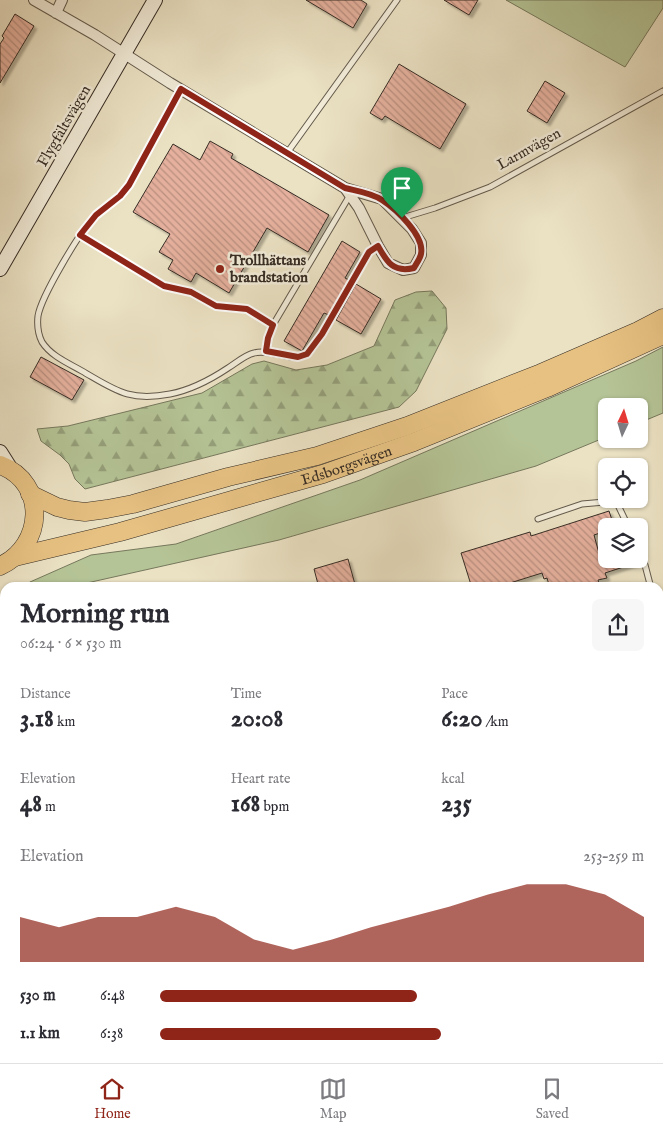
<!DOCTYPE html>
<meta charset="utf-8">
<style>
:root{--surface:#fff;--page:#f7f7f7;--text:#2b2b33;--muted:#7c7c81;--line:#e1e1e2;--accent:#8f2418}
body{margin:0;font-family:"IM FELL English",serif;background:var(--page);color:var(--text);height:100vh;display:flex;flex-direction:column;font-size:19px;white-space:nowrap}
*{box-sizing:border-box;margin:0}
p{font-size:16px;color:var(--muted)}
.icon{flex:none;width:28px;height:28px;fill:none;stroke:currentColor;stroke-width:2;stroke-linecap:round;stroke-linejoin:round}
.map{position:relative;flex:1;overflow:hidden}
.drawer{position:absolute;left:0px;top:582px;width:664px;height:481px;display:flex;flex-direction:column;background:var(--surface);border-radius:15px 15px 0 0;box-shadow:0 1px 4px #0004}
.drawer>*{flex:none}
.needle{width:32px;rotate:4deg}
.buttons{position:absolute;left:598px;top:398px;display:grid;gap:10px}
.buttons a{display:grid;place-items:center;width:50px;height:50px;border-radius:8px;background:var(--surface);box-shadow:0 1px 4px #0004;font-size:25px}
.pin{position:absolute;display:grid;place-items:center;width:42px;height:42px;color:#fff;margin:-51px -21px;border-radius:50% 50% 50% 0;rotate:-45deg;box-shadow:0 0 5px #0007}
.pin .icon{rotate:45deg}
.round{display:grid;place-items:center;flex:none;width:52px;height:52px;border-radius:8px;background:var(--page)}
.headline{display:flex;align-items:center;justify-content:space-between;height:85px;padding:0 20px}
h1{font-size:28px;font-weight:800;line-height:38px}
.stats{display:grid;grid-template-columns:repeat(3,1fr);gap:8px;height:85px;padding:5px 20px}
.stats div{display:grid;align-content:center}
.stats b{font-size:25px;font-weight:800}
.stats small{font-size:14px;font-weight:400}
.stats p{font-size:14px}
.chart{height:140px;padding:10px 20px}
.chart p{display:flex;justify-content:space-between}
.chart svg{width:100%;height:90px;margin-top:5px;fill:var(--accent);opacity:.7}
ul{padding:0 20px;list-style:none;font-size:16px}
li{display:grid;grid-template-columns:80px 60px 1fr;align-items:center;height:38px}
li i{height:12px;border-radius:6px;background:var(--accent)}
.menu{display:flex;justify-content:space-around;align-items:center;height:70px;border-top:1px solid var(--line);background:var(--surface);font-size:14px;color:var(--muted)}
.menu a{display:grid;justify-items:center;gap:2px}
.menu .active{color:var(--accent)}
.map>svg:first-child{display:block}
.grass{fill:#b5c496;stroke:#76785d}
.forest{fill:url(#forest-firs);stroke:#76785d}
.building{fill:url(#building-back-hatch);stroke:#362c24;filter:url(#shadow)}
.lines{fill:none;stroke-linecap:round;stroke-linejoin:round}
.lane-casing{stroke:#635a4c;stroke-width:7}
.street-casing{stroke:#635a4c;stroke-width:12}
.secondary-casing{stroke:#362c24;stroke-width:16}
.highway-casing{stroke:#362c24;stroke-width:19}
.lane{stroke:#f2ecd9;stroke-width:5}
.street{stroke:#f2ecd9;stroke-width:10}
.secondary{stroke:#f2ecd9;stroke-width:14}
.highway{stroke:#e6c182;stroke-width:18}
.route-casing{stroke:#fff;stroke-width:10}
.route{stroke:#8f2418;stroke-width:6}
.poi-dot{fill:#8f2418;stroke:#f2ecd9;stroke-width:2}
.labels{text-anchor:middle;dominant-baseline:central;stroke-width:5;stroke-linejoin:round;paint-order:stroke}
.street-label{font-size:15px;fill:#362c24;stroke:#f2ecd9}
.poi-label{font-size:15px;font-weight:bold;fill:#362c24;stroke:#f2ecd9;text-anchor:start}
</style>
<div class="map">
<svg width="663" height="1063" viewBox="0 0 663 1063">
<defs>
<pattern id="forest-firs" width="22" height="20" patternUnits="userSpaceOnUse" patternTransform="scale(1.25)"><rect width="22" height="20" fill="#b5c496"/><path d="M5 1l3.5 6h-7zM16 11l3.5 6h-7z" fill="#949f7a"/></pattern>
<pattern id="building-back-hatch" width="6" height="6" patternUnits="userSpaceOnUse" patternTransform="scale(1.25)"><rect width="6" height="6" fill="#e5b09d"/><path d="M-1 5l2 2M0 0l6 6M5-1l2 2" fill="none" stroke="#ba8f80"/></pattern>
<filter id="shadow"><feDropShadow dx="3" dy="3" stdDeviation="1" flood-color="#0004"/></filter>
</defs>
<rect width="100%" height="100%" fill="#ebe2c4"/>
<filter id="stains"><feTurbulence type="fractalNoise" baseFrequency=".004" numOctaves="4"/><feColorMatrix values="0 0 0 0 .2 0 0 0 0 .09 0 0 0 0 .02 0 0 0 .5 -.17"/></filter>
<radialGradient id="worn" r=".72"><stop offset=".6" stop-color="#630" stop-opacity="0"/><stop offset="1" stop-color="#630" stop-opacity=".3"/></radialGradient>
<path class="grass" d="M506 0H663V8L625 67Z
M663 347V413L639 423V406H606V437L536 466 279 540 69 587H23L30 582 91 555 176 544 360 480 636 361Z
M663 788V907L659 880V790Z"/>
<path class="forest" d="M432 291 446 308 447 329 416 391 399 407 85 489 75 479 69 464 60 455 41 441 37 429 68 426 202 393 252 364 264 361 296 370 327 365 374 346 395 300 416 292Z
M659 1018H663V1063H282L314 1059H659Z"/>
<path class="building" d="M306 0H361L367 4 353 28Z
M444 0H478L469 15Z
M15 14 34 26 0 83V44L4 38 2 36Z
M399 64 466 104 440 149 385 116 382 120 370 113Z
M545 81 565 93 547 123 527 111Z
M210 141 233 154 231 158 329 215 308 252 267 228 229 293 196 273 191 282 168 269 173 260 159 252 170 234 133 212 173 144 200 160Z
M342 241 360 252 345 278 349 280 329 315 324 313 302 351 284 341Z
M356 284 381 299 361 334 336 320Z
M41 357 84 380 72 400 30 377Z
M609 511 614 526H606V531L594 535 600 557 606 555V559H638L639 562 605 573 607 578 598 580 600 588H550L547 578 544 579 542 573 510 583 511 588H472L461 553 530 532 531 536Z
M348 559 356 588H319L314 569Z"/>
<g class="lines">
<defs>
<path id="lane" d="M180 89 129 185C119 198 107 204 96 215 81 229 41 297 38 316 37 325 38 334 42 342 51 356 68 363 82 371 115 390 129 402 170 394 191 390 210 380 228 368 236 363 245 355 254 353 271 348 290 363 306 355 319 348 358 270 369 252L378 246
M287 153 397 0
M402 218 435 208 490 187 663 91
M80 235 164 286 191 292 216 306 247 309 273 325
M266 351 268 338 273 325 350 195
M538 519 582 504 616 501 628 526
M639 550 645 565 651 588
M163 588 170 586
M659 638 661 655
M0 874 5 948
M0 976 5 975
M12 1059V1063
M107 1059V1063
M248 1059V1063"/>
<path id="street" d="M34 0 95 35 170 83 345 188 382 199 412 229 421 243V255L414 268 403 270 388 263 378 246 359 208 345 188
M56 13 62 0"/>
<path id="secondary" d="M0 269 155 0
M0 452 12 471
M659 750 663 749
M0 799 5 814
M0 855 5 854"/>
<g id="highway">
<path d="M0 465C48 483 44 546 0 566"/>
<path d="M30 494 57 507 69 510 85 512 107 509 133 504 228 477 317 456 407 426 541 373 638 331 663 318"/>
<path id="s1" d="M15 557 120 532 323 474 414 442 547 388 663 335"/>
</g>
</defs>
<use href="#lane" class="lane-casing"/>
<use href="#street" class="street-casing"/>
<use href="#secondary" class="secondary-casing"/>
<use href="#highway" class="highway-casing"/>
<use href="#lane" class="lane"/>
<use href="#street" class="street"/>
<use href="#secondary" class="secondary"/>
<use href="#highway" class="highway"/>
</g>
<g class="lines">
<defs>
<path id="route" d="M181 89 345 188C357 191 372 193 382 200 396 209 425 236 421 254 420 259 416 264 414 268 393 273 387 262 378 246L369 252 322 334 307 354 298 357 266 351 268 338 273 325 247 309 216 306 191 292 164 286 80 235 96 215 120 196 129 185Z"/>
</defs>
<use href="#route" class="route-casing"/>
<use href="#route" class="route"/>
</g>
<circle class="poi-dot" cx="220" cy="269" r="5"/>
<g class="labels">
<g class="street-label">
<text transform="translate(64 126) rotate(-60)">Flygfältsvägen</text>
<text transform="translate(529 149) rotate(-29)">Larmvägen</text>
<text stroke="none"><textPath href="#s1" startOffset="344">Edsborgsvägen</textPath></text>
</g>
<g class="poi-label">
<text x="230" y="260">Trollhättans<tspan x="230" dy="17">brandstation</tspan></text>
</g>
</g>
<rect width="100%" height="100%" filter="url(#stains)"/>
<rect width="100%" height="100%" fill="url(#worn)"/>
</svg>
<div class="buttons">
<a><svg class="needle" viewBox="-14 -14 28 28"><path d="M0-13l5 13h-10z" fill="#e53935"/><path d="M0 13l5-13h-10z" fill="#7c7c81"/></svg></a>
<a><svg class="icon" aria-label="locate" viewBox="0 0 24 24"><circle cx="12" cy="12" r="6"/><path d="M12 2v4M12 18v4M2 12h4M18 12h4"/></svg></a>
<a><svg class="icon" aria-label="layers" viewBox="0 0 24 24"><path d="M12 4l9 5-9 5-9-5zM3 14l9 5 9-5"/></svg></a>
</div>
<div class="pin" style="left:402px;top:218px;background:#1e9e55"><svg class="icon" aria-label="arrive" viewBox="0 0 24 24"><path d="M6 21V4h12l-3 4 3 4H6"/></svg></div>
<section class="drawer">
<div class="headline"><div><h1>Morning run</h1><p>06:24 · 6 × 530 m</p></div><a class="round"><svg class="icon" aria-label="share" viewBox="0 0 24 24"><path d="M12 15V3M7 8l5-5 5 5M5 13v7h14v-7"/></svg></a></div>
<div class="stats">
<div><p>Distance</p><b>3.18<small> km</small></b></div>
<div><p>Time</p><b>20:08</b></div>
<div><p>Pace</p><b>6:20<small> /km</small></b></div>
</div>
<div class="stats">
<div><p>Elevation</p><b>48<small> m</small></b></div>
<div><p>Heart rate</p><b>168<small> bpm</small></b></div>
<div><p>kcal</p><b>235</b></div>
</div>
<div class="chart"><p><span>Elevation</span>253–259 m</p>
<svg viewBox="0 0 160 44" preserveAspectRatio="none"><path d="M0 44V22L10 27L20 22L30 22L40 17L50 22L60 33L70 38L80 33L90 27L100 22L110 17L120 11L130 6L140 6L150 11L160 22V44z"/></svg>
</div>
<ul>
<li><b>530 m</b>6:48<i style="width:53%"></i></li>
<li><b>1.1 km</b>6:38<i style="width:58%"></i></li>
</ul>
</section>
</div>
<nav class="menu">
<a class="active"><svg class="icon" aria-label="home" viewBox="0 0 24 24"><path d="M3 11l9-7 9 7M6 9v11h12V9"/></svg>Home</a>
<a><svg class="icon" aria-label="map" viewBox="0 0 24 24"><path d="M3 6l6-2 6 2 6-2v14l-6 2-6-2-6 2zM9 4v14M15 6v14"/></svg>Map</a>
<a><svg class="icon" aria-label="saved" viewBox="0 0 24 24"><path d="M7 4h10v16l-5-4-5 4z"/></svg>Saved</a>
</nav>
